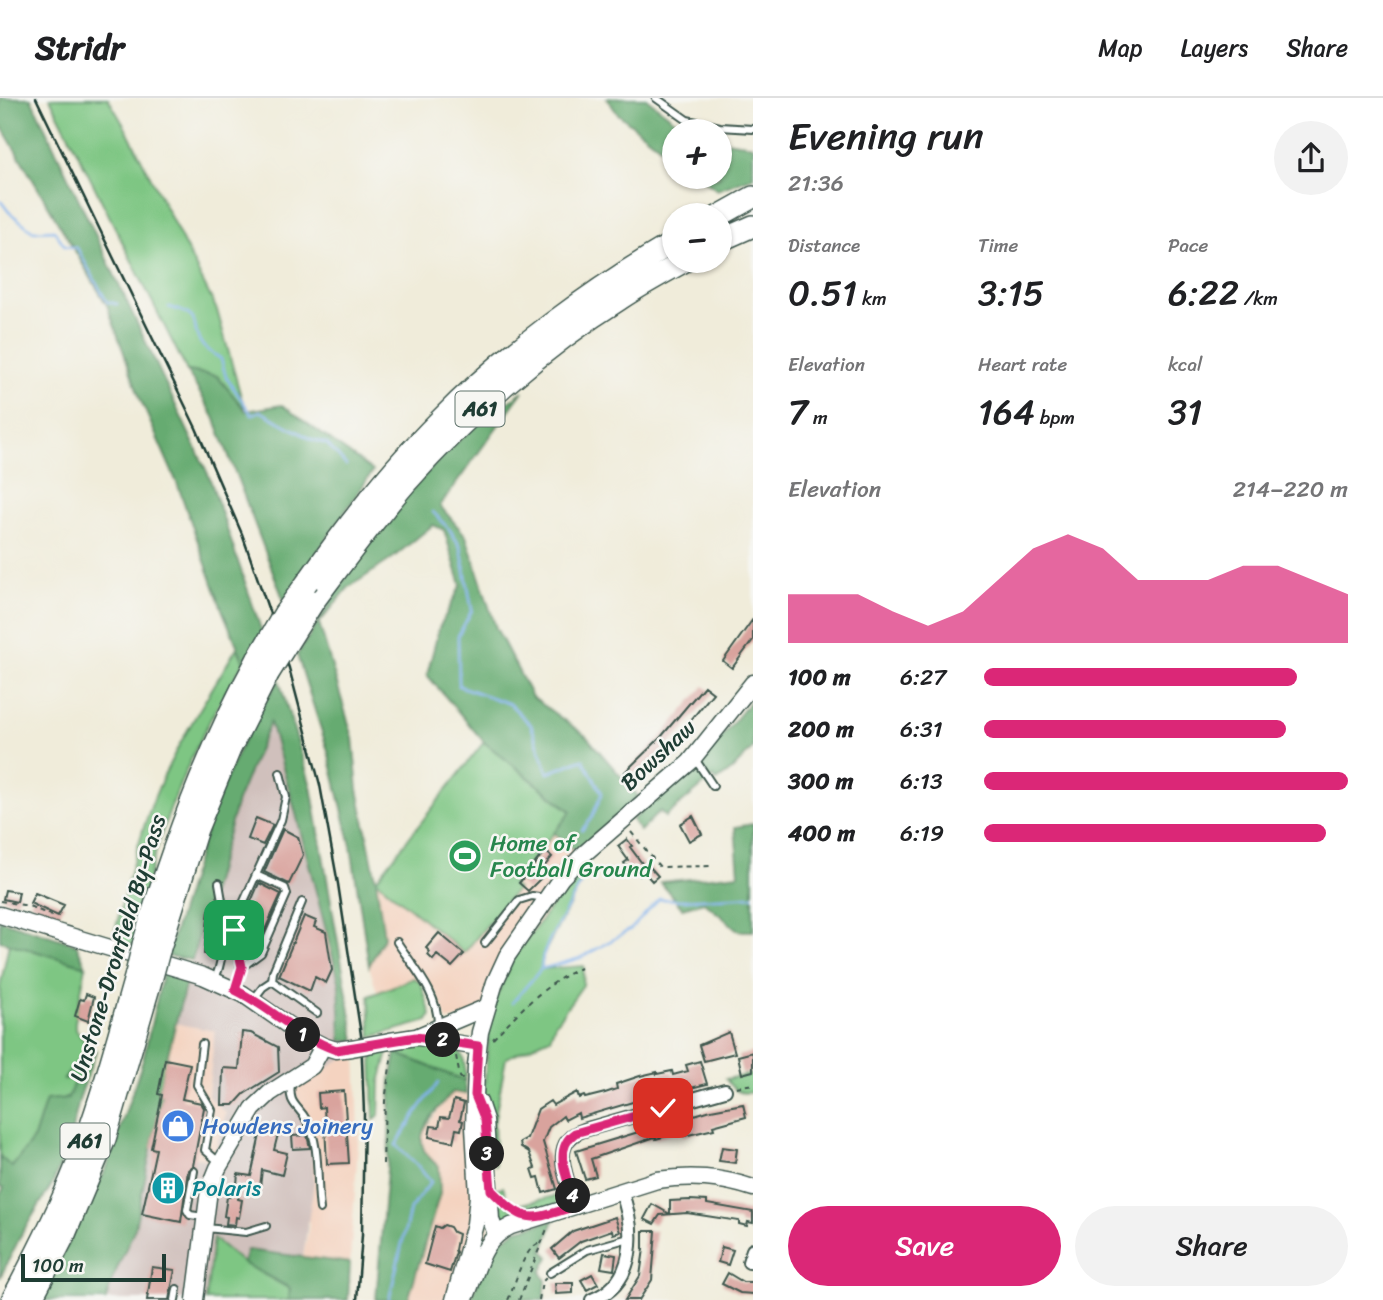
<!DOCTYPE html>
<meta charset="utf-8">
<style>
:root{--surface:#fff;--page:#f2f2f2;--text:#202124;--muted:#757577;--line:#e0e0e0;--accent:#db2777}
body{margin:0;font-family:Sriracha,sans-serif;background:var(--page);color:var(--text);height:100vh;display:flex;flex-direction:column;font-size:26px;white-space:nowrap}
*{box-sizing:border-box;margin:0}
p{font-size:23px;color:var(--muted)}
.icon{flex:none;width:38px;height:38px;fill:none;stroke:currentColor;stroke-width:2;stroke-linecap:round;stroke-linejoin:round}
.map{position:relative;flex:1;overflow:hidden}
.drawer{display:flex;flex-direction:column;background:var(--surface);width:630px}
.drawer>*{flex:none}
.tools{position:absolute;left:662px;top:21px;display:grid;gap:14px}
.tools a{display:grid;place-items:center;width:70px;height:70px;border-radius:50%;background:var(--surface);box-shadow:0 2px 5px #0004;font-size:35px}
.scale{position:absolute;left:21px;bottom:18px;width:145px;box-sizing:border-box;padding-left:7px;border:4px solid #1f3d34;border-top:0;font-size:19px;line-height:24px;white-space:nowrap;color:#1f3d34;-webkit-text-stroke:5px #f6f6f2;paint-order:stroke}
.pin{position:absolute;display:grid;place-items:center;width:60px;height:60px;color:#fff;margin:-30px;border-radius:14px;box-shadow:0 4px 10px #0006}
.km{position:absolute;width:35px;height:35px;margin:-18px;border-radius:50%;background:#222;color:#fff;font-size:19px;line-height:35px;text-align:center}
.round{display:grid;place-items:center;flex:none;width:74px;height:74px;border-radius:37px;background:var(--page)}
.summary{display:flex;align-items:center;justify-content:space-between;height:119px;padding:0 35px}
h1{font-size:38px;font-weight:600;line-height:52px}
.metrics{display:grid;grid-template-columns:repeat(3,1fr);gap:10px;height:119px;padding:7px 35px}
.metrics div{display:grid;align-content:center}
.metrics b{font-size:35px;font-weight:600}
.metrics small{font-size:19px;font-weight:400}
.metrics p{font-size:19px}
.chart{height:196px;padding:14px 35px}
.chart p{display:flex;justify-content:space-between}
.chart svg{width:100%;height:126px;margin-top:7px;fill:var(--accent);opacity:.7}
.primary-button{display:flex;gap:14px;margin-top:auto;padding:14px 35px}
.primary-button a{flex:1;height:80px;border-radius:42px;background:var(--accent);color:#fff;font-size:28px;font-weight:600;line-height:80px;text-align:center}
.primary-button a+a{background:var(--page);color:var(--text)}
ul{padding:0 35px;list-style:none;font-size:23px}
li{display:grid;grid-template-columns:112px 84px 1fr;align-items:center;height:52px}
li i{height:18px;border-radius:9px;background:var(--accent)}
header{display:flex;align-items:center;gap:42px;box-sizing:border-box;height:98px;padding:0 35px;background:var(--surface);border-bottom:2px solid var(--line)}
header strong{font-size:33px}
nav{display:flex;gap:38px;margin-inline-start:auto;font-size:24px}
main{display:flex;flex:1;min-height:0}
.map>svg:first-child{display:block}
.built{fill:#f4d3c0}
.industrial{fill:#d0c0bc}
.green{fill:#7ec683;stroke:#4e825c;stroke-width:2}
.forest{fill:#66ab71;stroke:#427452;stroke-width:2}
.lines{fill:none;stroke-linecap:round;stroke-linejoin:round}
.stream{stroke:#81b2ed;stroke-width:2.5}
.building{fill:#d9a39d}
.lane-casing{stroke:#3e574d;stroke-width:10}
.street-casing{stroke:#3e574d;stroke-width:16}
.secondary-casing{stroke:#3e574d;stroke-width:19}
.highway-casing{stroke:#3e574d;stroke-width:24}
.path{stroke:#3e574d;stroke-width:2;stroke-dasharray:5 5;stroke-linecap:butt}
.lane{stroke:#fff;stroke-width:6}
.street{stroke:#fff;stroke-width:12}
.secondary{stroke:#fff;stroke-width:16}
.highway{stroke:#fff;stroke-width:21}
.rail{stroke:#1f3d34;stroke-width:2.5}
.secondary-bridge-casing{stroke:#3e574d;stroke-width:19;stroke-linecap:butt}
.highway-bridge-casing{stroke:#3e574d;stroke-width:24;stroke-linecap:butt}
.secondary-bridge{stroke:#fff;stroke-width:16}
.highway-bridge{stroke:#fff;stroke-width:21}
.route-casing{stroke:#fff;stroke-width:14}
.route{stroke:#db2777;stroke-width:9}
.labels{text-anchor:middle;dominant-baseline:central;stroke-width:5;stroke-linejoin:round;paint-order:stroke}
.shield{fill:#f6f6f2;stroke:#60746d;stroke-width:2}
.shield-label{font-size:21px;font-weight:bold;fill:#1f3d34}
.street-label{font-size:23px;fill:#1f3d34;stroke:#f6f6f2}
.leisure-label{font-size:23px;fill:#27864d;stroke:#f6f6f2;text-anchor:start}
.shop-label{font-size:23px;fill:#366cbe;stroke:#f6f6f2;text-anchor:start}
.culture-label{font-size:23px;fill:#0d838f;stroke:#f6f6f2;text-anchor:start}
</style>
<header>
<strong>Stridr</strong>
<nav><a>Map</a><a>Layers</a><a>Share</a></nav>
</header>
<main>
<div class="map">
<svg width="753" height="1202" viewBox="0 0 753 1202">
<rect width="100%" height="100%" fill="#f6f6f2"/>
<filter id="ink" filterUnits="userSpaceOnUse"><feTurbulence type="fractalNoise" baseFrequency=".0143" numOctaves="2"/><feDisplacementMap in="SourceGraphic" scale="14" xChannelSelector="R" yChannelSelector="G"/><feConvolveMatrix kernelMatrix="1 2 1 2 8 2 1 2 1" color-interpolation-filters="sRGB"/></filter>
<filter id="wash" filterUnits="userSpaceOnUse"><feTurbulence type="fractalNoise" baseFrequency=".00686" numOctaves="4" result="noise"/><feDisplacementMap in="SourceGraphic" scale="28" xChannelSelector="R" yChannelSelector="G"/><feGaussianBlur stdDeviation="1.57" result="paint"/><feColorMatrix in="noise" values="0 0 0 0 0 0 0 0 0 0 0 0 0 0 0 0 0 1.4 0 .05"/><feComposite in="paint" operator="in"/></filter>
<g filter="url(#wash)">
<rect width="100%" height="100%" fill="#f0ecda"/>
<path class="built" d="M484 644 577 754V774L513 860 491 912 447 923 436 894 414 880 377 894 369 868 384 839 376 782Z
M174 925 215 932 208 998 226 1015 212 1063 151 1050 162 997 158 996Z
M356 956 359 1033 350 1165 303 1159 309 1128 295 990 348 957Z
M453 994 483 1002 489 1151 471 1202H408L440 1095 439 1069 425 1054 421 1043 424 1031Z"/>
<path class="industrial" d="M270 623 295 712 339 883 341 942H355L348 957 295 991 313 1053 314 1084 303 1159 247 1152 243 1165 213 1140 206 1202H106L112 1182 135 1130 151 1050 212 1063 226 1015 208 998 215 933 174 925 237 703Z"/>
<path class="green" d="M50 0H108L129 36 217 212 245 313 217 278 187 273Z
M237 549 244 564C205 625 173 694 153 763 145 791 140 819 134 847L113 842C124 795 136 749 153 703 174 649 208 599 237 549Z
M484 644 571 714 512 787 517 791 464 855 376 782Z
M577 774 581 785 543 857 541 871 584 868 583 887 555 926 550 940 506 960 494 1025 495 1068 483 1002 491 912 513 860Z
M9 845 86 868 75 924V930L92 955 81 959 65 981H76L68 1000 46 1003 34 1040 11 1070 0 1059V889Z
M414 880 421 885 431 917 428 923 371 939 369 898Z
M432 945C459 950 467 951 465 983L396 955 399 949Z
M381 951 388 955 380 984 379 1017 374 1022 372 953Z
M753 976V994C740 997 733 992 726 981Z
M503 1089 510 1109 567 1095 566 1102 561 1106 499 1122 495 1091Z
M213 1140 243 1165 290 1191 289 1202H206Z"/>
<path class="forest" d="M0 0H31L209 378 263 537 244 564 223 514 177 385 141 303 107 207 0 26Z
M607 0H646L689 33H674V60L617 15Z
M719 42 753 47V79L717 92 699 79H719Z
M187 273 217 278 246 313 282 307 373 373 284 503 214 319Z
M523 293 440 408 466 438 496 530 532 599 586 638 638 698 577 754 554 735 571 713 484 644 427 577 439 530 461 487 444 432 433 427 390 462 348 490 319 525 353 640 358 691 376 782 384 839 369 868 351 748 328 653 297 557C323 518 345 477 373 439 401 401 439 359 475 328 490 316 508 305 523 293Z
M279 582 311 688 355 942 341 943 339 883 295 712 270 624 237 703 192 862 167 858C196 762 222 665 279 582Z
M753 600V650L732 672 717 683 713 679 665 719 660 713 640 733 632 722 704 661Z
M753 726V833H739L704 804 682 810 660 784 739 776 735 729Z
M0 822 76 846 86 868 0 843Z
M163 874 187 880 158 996 162 997 135 1130 112 1182 106 1202H38L107 1069 143 962Z
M96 953 80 999 68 1048 53 1085 22 1135 0 1180V1097L4 1090 0 1089V1059L12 1069 34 1040 46 1002 68 1000 75 981H64L81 959Z
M396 955 465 983 466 996 453 994C440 1009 414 1031 424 1052 427 1059 434 1064 439 1069L440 1095 408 1202H376L389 1047 391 982Z
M554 1122 543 1153 549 1159 541 1174 546 1183 544 1202H471L489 1151 516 1132Z
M247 1152 350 1165 348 1202H289L290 1190 243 1165Z"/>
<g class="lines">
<path class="stream" d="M0 102 9 114 33 133 54 132 65 148 77 150 107 204 117 206
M169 209C209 220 186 227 203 248 207 253 216 257 221 261L226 279 252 317 260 313 311 341 327 346 346 367
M433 414 450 432 461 450 472 512 458 538 459 588 510 606 531 627 548 675 583 661 602 695 592 719 582 732
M541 871 581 860 631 831 659 801 683 802 753 798
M512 905 541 871 543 857 550 841 581 785 577 774
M389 1202 410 1111 431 1084 417 1067 396 1047 416 1015 438 985"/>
</g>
<g id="blocks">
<path class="building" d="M753 521V542L732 570 723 563Z
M704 588 713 595 682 633 634 682 625 674 661 639Z
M693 718 702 736 689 743 680 726Z
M256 720 273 727 263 747 248 741Z
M283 731 298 739 303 757 289 786 264 774Z
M627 741 632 748 630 749 647 772 650 769 658 778 652 783 645 775 640 778 633 768 628 771 624 765 628 762 618 748Z
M545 753 552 759 539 775 543 778 528 793 519 785Z
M259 785 281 796 260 843 243 836 245 831 240 829Z
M5 792 19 794 17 804 3 801Z
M35 795 64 807 58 818 30 805Z
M209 812 218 813 219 834 216 858 204 856Z
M304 818 316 823 314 829 326 834 332 872 326 885 315 879 310 893 279 878Z
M439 835 464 856 452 869 437 857 433 862 428 857 430 854 426 850Z
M86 896 94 899 88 923 75 918 80 901 84 902Z
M242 934 251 935 278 949 279 974 244 996 234 1007H222L223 970 239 971Z
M729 934 735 955 704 963 699 947Z
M753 954V973L742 976 738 958Z
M165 961 190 966 182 1001 201 1005 204 1010 193 1068 188 1072 181 1124 142 1116 156 1051 151 1050 162 997 158 996Z
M700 963 707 986 666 996V994L579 1020 578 1015 565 1022 563 1018 549 1029 543 1044 557 1091 543 1095 539 1079 535 1080 532 1071 535 1070 529 1054 521 1049 520 1044 527 1040 538 1011 550 1003 553 1007 577 994 579 1000 584 998 585 1000 605 995 617 991 616 986 640 978 657 974V976L672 973 673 977 688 973 686 967Z
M344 993 349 1065 327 1066 324 1009 319 1010 318 995Z
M454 1002 464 1005 460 1022 463 1023 461 1032 456 1031 453 1044 429 1039 431 1028 439 1029 441 1019 449 1020Z
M743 1006 746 1019 713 1028 714 1031 684 1038 683 1033 656 1041 655 1039 591 1061 596 1078 585 1081 576 1053 711 1012Z
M261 1032 278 1036 274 1052 287 1055 282 1077 262 1072 260 1089 237 1086 238 1076 251 1078Z
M307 1037 310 1050 293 1051 292 1038Z
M722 1049 737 1051 735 1065 719 1063Z
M232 1091 239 1093 238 1101 242 1102 239 1120 236 1119 235 1127 226 1126 227 1119 224 1118 227 1099H230Z
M690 1102 707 1103V1106L753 1114V1125L748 1124 747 1128 739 1126V1123L687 1115 660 1117 654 1126 644 1121 652 1106 670 1116V1103Z
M615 1119 620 1134 613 1136 612 1132 581 1143 559 1160 552 1151 573 1133Z
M444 1127 450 1129 453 1134 458 1136 455 1152 456 1154 450 1174 425 1166 435 1128 440 1130Z
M643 1133H656L652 1182 639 1202H625L640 1178 644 1151H643Z
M722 1149 733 1152 728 1167 718 1164Z
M604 1155 616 1157 614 1172 601 1170Z
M152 1169 175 1172 169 1202H147Z
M728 1175 743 1184H753V1196L740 1195 722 1186Z
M592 1176 598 1186 587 1192 581 1182Z
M555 1185H573V1195L556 1196Z"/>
</g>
</g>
<g filter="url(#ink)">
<use href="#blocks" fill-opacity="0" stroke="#3e574d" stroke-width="2"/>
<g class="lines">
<defs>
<path id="lane" d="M656 0 687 22 720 29 753 31
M695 661 713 688
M397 844C414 870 439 896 438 929
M485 845 519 802 532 798 545 800
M242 869 261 855 287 796 285 790 256 777
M215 882C228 846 226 822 219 785
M272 883 317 915
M236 890C248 867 231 847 235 823L281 722 286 699 280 675
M253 902 263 889 272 883 273 874 302 804
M202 946 197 987 212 1012 205 1052 219 1064
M291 985C288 1008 298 1006 307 1023 321 1048 316 1084 320 1111
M194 1073 187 1112 190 1117 204 1119
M206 1130 246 1134 266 1128
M550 1175 587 1152 629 1140
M175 1202 177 1191"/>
<path id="street" d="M576 1109C568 1082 547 1044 584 1032L725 992
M749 1164 753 1152
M592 1202C637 1185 636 1132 621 1093"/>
<path id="secondary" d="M0 817 203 878 243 896 305 939 323 948 336 952 352 950
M418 939 478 949
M390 943 416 939 487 909
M479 1004 485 1022 491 1122 496 1136
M195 1202 209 1092 218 1070 253 1011 270 995 312 968 323 948
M454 1202 475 1126 478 1098 474 1029 476 968 480 934 495 884 507 858 561 780 585 755 690 664 753 585
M462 1202 467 1196C479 1168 481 1142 511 1128L657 1082C691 1077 720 1079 753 1090"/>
<path id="highway" d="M719 118 753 99
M719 143 753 128
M308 483C348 426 391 371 440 322 504 256 595 190 674 144
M314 503C344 463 373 423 406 385 466 317 543 249 620 201 641 187 663 175 685 163
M143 847C172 747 208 651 258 560
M159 853 197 731 230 651 268 576
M12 1202C35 1159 57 1116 75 1071 100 1008 117 942 136 876
M31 1202 65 1136 105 1041 152 879"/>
</defs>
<use href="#lane" class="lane-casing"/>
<use href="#street" class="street-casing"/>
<use href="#secondary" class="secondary-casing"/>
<use href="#highway" class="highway-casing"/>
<path class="path" d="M631 734 660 769 712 768
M0 803 29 808 52 818
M493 941C519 913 545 886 580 870
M456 958 460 979 463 982
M736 989 753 986
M383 1066 385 1003 392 956
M504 1105 513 1113
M508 1202C516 1186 522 1151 540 1145
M519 1202 547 1131
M539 1202 542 1184 546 1180"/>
<use href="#lane" class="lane"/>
<use href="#street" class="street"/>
<use href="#secondary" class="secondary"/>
<use href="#highway" class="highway"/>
<path class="rail" d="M36 0 196 330 242 436 289 570 320 687 338 786 361 937 364 1015 362 1137 357 1202"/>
<defs>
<path id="secondary-bridge" d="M352 950 390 943"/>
<path id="highway-bridge" d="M258 560 284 516 308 483
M268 576 314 503
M136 876 143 847
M152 879 159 853"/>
</defs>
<use href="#secondary-bridge" class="secondary-bridge-casing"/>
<use href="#highway-bridge" class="highway-bridge-casing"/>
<use href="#secondary-bridge" class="secondary-bridge"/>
<use href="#highway-bridge" class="highway-bridge"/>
</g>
</g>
<g class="lines" filter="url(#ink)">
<defs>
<path id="route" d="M234 832 242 869 235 892C271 909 298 939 336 952L416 939 478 948 475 997 485 1022 491 1092C527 1128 530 1122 576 1108 569 1085 551 1052 575 1035L663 1010"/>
</defs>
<use href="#route" class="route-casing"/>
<use href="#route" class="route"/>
</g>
<defs>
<symbol id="stadium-disc" viewBox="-11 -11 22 22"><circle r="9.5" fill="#2e9e5b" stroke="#f6f6f2"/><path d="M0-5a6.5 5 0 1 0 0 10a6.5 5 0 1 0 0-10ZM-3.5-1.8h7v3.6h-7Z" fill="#fff"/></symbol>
<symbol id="shop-disc" viewBox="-11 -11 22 22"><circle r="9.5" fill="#3f7fe0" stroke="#f6f6f2"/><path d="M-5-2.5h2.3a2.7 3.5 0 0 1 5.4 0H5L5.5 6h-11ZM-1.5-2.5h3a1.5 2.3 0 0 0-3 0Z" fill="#fff"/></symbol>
<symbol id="building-disc" viewBox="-11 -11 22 22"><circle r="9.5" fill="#0f9aa8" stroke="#f6f6f2"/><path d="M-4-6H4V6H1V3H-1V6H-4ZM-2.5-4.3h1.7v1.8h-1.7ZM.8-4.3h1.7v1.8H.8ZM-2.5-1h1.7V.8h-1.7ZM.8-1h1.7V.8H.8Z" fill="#fff"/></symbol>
</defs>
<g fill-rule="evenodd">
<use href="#stadium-disc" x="446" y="739" width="38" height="38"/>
<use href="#shop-disc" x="159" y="1009" width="38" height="38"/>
<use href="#building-disc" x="149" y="1071" width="38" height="38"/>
</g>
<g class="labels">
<g class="shield">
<rect x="455.5" y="293.5" width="49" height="35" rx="5"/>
<rect x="60.5" y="1025.5" width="49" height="35" rx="5"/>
</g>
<g class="shield-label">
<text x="480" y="311">A61</text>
<text x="85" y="1043">A61</text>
</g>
<g class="street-label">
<text transform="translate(658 657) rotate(-43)">Bowshaw</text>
<text transform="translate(118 850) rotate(-73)">Unstone-Dronfield By-Pass</text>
</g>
<g class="leisure-label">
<text x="490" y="745">Home of<tspan x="490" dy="26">Football Ground</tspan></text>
</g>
<g class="shop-label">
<text x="202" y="1028">Howdens Joinery</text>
</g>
<g class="culture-label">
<text x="192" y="1090">Polaris</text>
</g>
</g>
</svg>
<div class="tools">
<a>+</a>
<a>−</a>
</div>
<div class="scale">100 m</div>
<div class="pin" style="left:234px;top:832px;background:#1e9e55"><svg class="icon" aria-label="arrive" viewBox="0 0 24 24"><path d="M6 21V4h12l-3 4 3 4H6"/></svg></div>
<div class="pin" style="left:663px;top:1010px;background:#d93025"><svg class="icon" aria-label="check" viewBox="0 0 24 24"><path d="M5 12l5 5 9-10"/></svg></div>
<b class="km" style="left:303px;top:937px">1</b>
<b class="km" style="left:443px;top:942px">2</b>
<b class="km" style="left:487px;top:1056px">3</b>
<b class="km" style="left:573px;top:1098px">4</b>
</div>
<section class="drawer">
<div class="summary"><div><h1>Evening run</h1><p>21:36</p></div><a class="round"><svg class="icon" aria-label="share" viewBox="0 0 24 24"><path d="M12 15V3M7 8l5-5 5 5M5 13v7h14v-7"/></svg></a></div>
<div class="metrics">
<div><p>Distance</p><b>0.51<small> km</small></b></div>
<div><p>Time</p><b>3:15</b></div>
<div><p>Pace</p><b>6:22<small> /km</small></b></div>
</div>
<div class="metrics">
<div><p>Elevation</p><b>7<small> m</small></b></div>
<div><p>Heart rate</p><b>164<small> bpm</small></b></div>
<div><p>kcal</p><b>31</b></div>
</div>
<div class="chart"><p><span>Elevation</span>214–220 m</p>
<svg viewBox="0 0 160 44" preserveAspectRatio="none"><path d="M0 44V27L10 27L20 27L30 33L40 38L50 33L60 22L70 11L80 6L90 11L100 22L110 22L120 22L130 17L140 17L150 22L160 27V44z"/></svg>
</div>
<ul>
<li><b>100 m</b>6:27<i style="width:86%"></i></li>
<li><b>200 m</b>6:31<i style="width:83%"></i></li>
<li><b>300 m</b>6:13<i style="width:100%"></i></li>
<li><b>400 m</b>6:19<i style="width:94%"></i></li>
</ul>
<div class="primary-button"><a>Save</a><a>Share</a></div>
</section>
</main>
